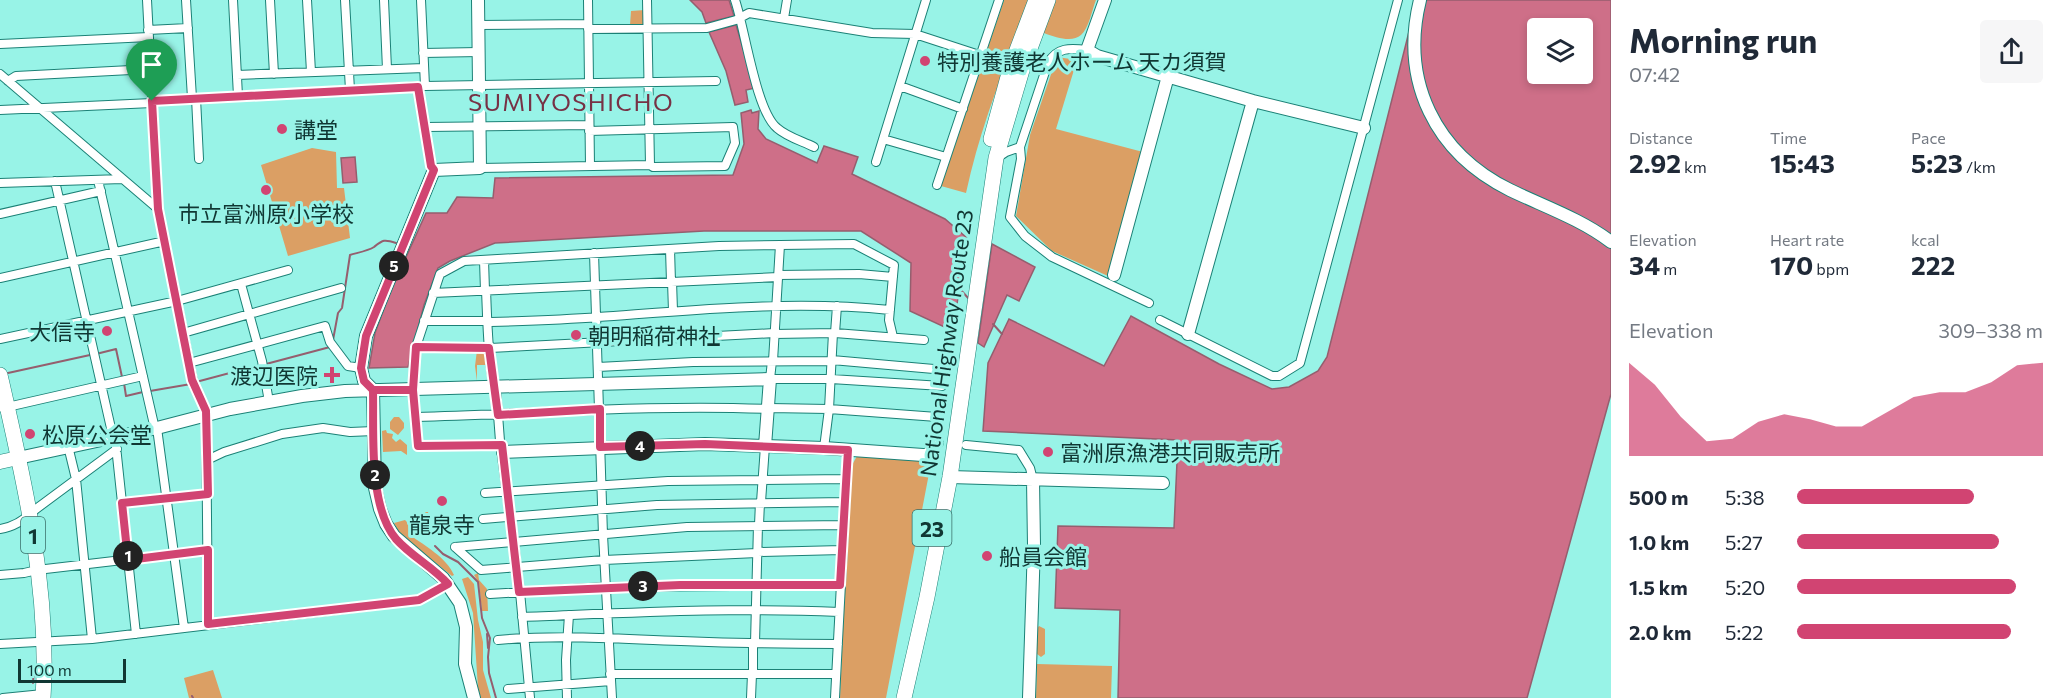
<!DOCTYPE html>
<meta charset="utf-8">
<style>
:root{--surface:#fff;--page:#f6f6f7;--text:#1f2937;--muted:#747a83;--accent:#d14472}
body{margin:0;font-family:Commissioner,"Noto Sans JP",sans-serif;background:var(--page);color:var(--text);height:100vh;display:flex;flex-direction:column;font-size:22px;white-space:nowrap}
*{box-sizing:border-box;margin:0}
p{font-size:20px;color:var(--muted)}
.icon{flex:none;width:33px;height:33px;fill:none;stroke:currentColor;stroke-width:2;stroke-linecap:round;stroke-linejoin:round}
.map{position:relative;flex:1;overflow:hidden}
.details{display:flex;flex-direction:column;background:var(--surface);width:450px}
.details>*{flex:none}
.tools{position:absolute;left:1527px;top:18px;display:grid;gap:12px}
.tools a{display:grid;place-items:center;width:66px;height:66px;border-radius:6px;background:var(--surface);box-shadow:0 3px 9px #0003;font-size:30px}
.scale{position:absolute;left:18px;bottom:15px;width:108px;box-sizing:border-box;padding-left:6px;border:3px solid #103733;border-top:0;font-size:16px;line-height:21px;white-space:nowrap;color:#103733;-webkit-text-stroke:4px #98f3e7;paint-order:stroke}
.pin{position:absolute;display:grid;place-items:center;width:51px;height:51px;color:#fff;margin:-62px -26px;border-radius:50% 50% 50% 0;rotate:-45deg;box-shadow:0 0 6px #0007}
.pin .icon{rotate:45deg}
.km{position:absolute;width:30px;height:30px;margin:-15px;border-radius:50%;background:#222;color:#fff;font-size:16px;line-height:30px;text-align:center}
.round{display:grid;place-items:center;flex:none;width:63px;height:63px;border-radius:6px;background:var(--page)}
.head{display:flex;align-items:center;justify-content:space-between;height:102px;padding:0 18px}
h1{font-size:33px;font-weight:700;line-height:45px}
.figures{display:grid;grid-template-columns:repeat(3,1fr);gap:9px;height:102px;padding:6px 18px}
.figures div{display:grid;align-content:center}
.figures b{font-size:26px;font-weight:700}
.figures small{font-size:16px;font-weight:400}
.figures p{font-size:16px}
.chart{height:168px;padding:12px 18px}
.chart p{display:flex;justify-content:space-between}
.chart svg{width:100%;height:108px;margin-top:6px;fill:var(--accent);opacity:.7}
ul{padding:0 18px;list-style:none;font-size:20px}
li{display:grid;grid-template-columns:96px 72px 1fr;align-items:center;height:45px}
li i{height:15px;border-radius:8px;background:var(--accent)}
main{display:flex;flex:1;min-height:0}
.map>svg:first-child{display:block}
.green{fill:#db9f64}
.water{fill:#ce6f88;stroke:#955e6e;stroke-width:1.5;fill-rule:evenodd}
.pier{fill:#98f3e7}
.lines{fill:none;stroke-linecap:round;stroke-linejoin:round}
.stream{stroke:#955e6e;stroke-width:2}
.street-casing{stroke:#1b8176;stroke-width:10}
.secondary-casing{stroke:#1b8176;stroke-width:14}
.primary-casing{stroke:#1b8176;stroke-width:15}
.highway-casing{stroke:#1b8176;stroke-width:16}
.street{stroke:#fff;stroke-width:8}
.secondary{stroke:#fff;stroke-width:12}
.primary{stroke:#fff;stroke-width:14}
.highway{stroke:#fff;stroke-width:15}
.route-casing{stroke:#fff;stroke-width:12}
.route{stroke:#d14472;stroke-width:8}
.poi-dot{fill:#d14472;stroke:#98f3e7;stroke-width:2}
.labels{text-anchor:middle;dominant-baseline:central;stroke-width:6;stroke-linejoin:round;paint-order:stroke}
.shield{fill:#98f3e7;stroke:#396f69;stroke-width:1.5}
.shield-label{font-size:21px;font-weight:bold;fill:#103733}
.poi-label{font-size:22px;fill:#103733;stroke:#98f3e7;text-anchor:start}
.street-label{font-size:22px;fill:#103733;stroke:#98f3e7}
.neighbourhood-label{font-size:24px;letter-spacing:1.5px;fill:#773145;stroke:#98f3e7}
</style>
<main>
<div class="map">
<svg width="1611" height="698" viewBox="0 0 1611 698">
<rect width="100%" height="100%" fill="#98f3e7"/>
<path class="green" d="M1004 0H1096C1092 10 1089 28 1081 35 1068 47 1036 29 1023 24 999 79 979 134 966 193L941 186Z
M645 10V24L630 25 631 11Z
M1057 57 1077 60 1056 129 1143 152 1108 276 1052 251 1016 216 1030 135Z
M312 148 336 152 337 188H344L350 238 288 256 261 165Z
M477 350H486L488 365H477V381L475 366Z
M394 417H399L404 423V428L398 435 390 429V422Z
M386 430 387 433 393 434 392 438 396 442 400 439 407 445V455L401 451 383 452 382 431Z
M857 456 924 460 931 463 886 698H840L846 562 852 465Z
M422 512H428L429 516H451L452 529 429 526 422 519Z
M405 520 408 523 410 535C425 546 446 557 454 575L452 576 401 535 394 523Z
M478 573 479 580 487 589 488 611H482L479 583 474 575Z
M468 577 474 584 478 620 483 642V670L491 698H481L478 688 473 613 462 579Z
M1039 626 1045 629V654L1041 657 1037 654V629Z
M1037 664 1112 666 1111 698H1036Z
M213 670 222 698H189L184 678Z"/>
<path class="water" d="M690 0H729L734 16 706 23 702 12Z
M1417 0H1611V394L1527 698H1118L1120 610 1055 608 1058 526 1174 528 1178 440 983 431 988 363 1009 319 1104 366 1131 316 1219 364 1272 389 1289 387 1318 371 1327 357ZM1538 28H1582V74H1538Z
M736 25 755 88 746 90 748 102 735 105 726 71 709 32Z
M751 110 752 113 759 111 758 129 766 139 817 163 824 146 858 157 852 174 945 219 967 238 953 331 910 311 911 263 861 231H704L495 243 450 261 438 268 424 305 408 367 369 368 375 333 389 295 426 213H447L457 197 493 198 495 178 733 175 744 144 741 113Z
M355 157 357 182 343 183 341 158Z
M992 244 1035 267 1019 301 1007 295 984 347 978 343Z"/>
<path class="pier" d="M968 235 970 238 956 332 954 334Z"/>
<g class="lines">
<path class="stream" d="M958 287 970 300
M993 324 1002 334
M333 340 338 313 342 308 350 255C356 253 368 251 374 247 383 240 384 239 396 243
M96 354 116 349 122 377
M266 364 330 347
M8 373 90 355
M196 382 260 365
M124 383 126 396 143 392
M150 391 191 384
M435 546 443 554 458 562 478 582 482 618 490 638 488 657 489 673 496 698
M487 634 488 648
M33 683 34 668
M192 696 193 698"/>
<defs>
<path id="street" d="M147 0 158 209 194 386 206 411 208 624
M186 0 192 98
M233 0 238 96
M270 0 274 74
M307 0 311 72
M345 0 350 90
M384 0 387 69
M421 0 425 86
M588 0 590 166
M647 0 650 165
M735 0C745 29 756 111 777 128 787 137 802 141 814 147
M784 18 787 0
M478 25 588 24
M588 29 707 28 736 20 749 13 872 33 915 34 1013 66
M148 30 188 28
M0 44 149 37
M1087 50C1070 48 1057 47 1048 63L1020 147 1021 159 1010 217 1025 236 1052 257 1149 303
M423 53 479 52
M0 74 158 209
M237 75 424 68
M8 81 16 76 150 69
M900 86 963 109
M418 87 431 166 434 170
M196 98 199 159
M152 101 425 86 716 81
M0 110 152 103
M426 127 589 125
M883 139 946 157
M997 158 1006 152 1020 147
M876 162 926 0
M480 168 650 165 653 167 725 166 735 143 733 127 589 131
M98 180 155 429
M55 181 113 437
M0 183 122 179
M937 185 999 0
M0 214 101 191
M670 249 671 282
M594 253 603 535 612 698
M484 260 485 291
M778 275 859 274 893 277
M0 278 165 241
M672 281 673 311
M241 284 262 361 269 402
M486 290C487 310 488 375 496 388L500 441 510 516
M433 293 778 277
M837 306 835 333 924 340
M1160 320 1272 376H1279L1300 363 1398 0
M424 321H488
M489 322C525 321 562 320 598 317 695 310 793 300 890 310
M183 333 341 288
M774 334 835 333
M0 339 177 301 288 270
M416 347 490 348 774 333
M832 360 945 370
M772 361 770 379H831L942 386
M773 361 780 245
M189 363 325 326 330 342 348 366 361 368
M598 367 693 362 832 361
M3 408 143 376
M769 408 829 409 937 417
M416 417C534 414 651 404 769 409
M157 428 184 628
M115 437 136 634
M502 445 418 446 413 390 416 347 440 274 464 261 719 246 854 244 894 265 889 320 893 337
M966 445 1019 450 1030 468 1033 480
M68 446 76 479 92 639
M824 448 829 409 833 333
M923 455 939 443
M207 460 224 452 282 434 323 428 350 432 374 431
M485 493 668 481 846 479
M761 502 765 446
M122 503 208 494
M511 516 513 541
M483 519 657 505 845 502
M759 525 760 502
M0 529C14 527 26 519 36 509L117 449
M514 541 519 592
M455 547 687 527 844 525
M455 547 481 570 604 560 757 553
M758 552 842 550
M0 575 24 573 37 570 208 550
M520 592 530 698
M490 594 605 587 840 585
M522 617C628 613 733 607 839 612
M498 640C560 634 619 639 681 641 733 643 785 644 838 644
M755 643 758 525
M0 644 92 639 419 600 448 584
M610 674H836
M753 674V643
M508 689 611 681
M3 698 43 694
M567 698 566 660 569 615
M751 698 752 674
M835 698 848 450"/>
<path id="secondary" d="M1105 0 1087 50 1097 56 1253 101 1364 128
M1420 0C1400 81 1435 153 1510 190 1543 206 1581 219 1611 242
M1114 275 1168 76
M1188 334 1253 101
M503 452 705 444 765 446
M18 458 157 428 230 409 302 396 345 391 770 379 765 446 824 448 923 455
M950 477 1163 483
M474 698 465 664 466 627 460 603 443 578 394 536 386 524 380 509 375 488 373 390 364 381 361 368 366 336 434 170 480 168 478 0
M1029 698 1034 545 1033 480"/>
<path id="primary" d="M0 462 18 458"/>
<path id="highway" d="M991 139 1011 66 1036 0
M0 375C24 480 50 589 43 698
M904 698 927 597 950 477 996 158 1022 70 1048 0"/>
</defs>
<use href="#street" class="street-casing"/>
<use href="#secondary" class="secondary-casing"/>
<use href="#primary" class="primary-casing"/>
<use href="#highway" class="highway-casing"/>
<use href="#street" class="street"/>
<use href="#secondary" class="secondary"/>
<use href="#primary" class="primary"/>
<use href="#highway" class="highway"/>
</g>
<g class="lines">
<defs>
<path id="route" d="M152 101 158 209 192 380 206 411 208 494 122 503 128 560 208 550V624L419 600 448 584C433 567 411 556 396 539 368 506 374 432 373 390H413L418 446 502 445 519 592 680 585H840L848 450 705 444 600 447V409L498 415 489 348 416 347 413 390H373L364 381 361 368 366 336 434 170 431 166 418 87 152 101"/>
</defs>
<use href="#route" class="route-casing"/>
<use href="#route" class="route"/>
</g>
<g class="poi-dot">
<circle cx="925" cy="61" r="6"/>
<circle cx="282" cy="129" r="6"/>
<circle cx="266" cy="190" r="6"/>
<circle cx="107" cy="331" r="6"/>
<circle cx="576" cy="335" r="6"/>
<path d="M329 366h6v6h6v6h-6v6h-6v-6h-6v-6h6z"/>
<circle cx="30" cy="434" r="6"/>
<circle cx="1048" cy="452" r="6"/>
<circle cx="442" cy="501" r="6"/>
<circle cx="987" cy="556" r="6"/>
</g>
<g class="labels">
<g class="shield">
<rect x="912.5" y="510" width="39" height="36" rx="4.5"/>
<rect x="21" y="517" width="24" height="36" rx="4.5"/>
</g>
<g class="shield-label">
<text x="932" y="528">23</text>
<text x="33" y="535">1</text>
</g>
<g class="poi-label">
<text x="937" y="61">特別養護老人ホーム 天カ須賀</text>
<text x="294" y="129">講堂</text>
<text x="266" y="213" text-anchor="middle">市立富洲原小学校</text>
<text x="95" y="331" text-anchor="end">大信寺</text>
<text x="588" y="335">朝明稲荷神社</text>
<text x="318" y="375" text-anchor="end">渡辺医院</text>
<text x="42" y="434">松原公会堂</text>
<text x="1060" y="452">富洲原漁港共同販売所</text>
<text x="442" y="524" text-anchor="middle">龍泉寺</text>
<text x="999" y="556">船員会館</text>
</g>
<g class="street-label">
<text transform="translate(946 343) rotate(-82)">National Highway Route 23</text>
</g>
<g class="neighbourhood-label">
<text x="571" y="101">SUMIYOSHICHO</text>
</g>
</g>
</svg>
<div class="tools">
<a><svg class="icon" aria-label="layers" viewBox="0 0 24 24"><path d="M12 4l9 5-9 5-9-5zM3 14l9 5 9-5"/></svg></a>
</div>
<div class="scale">100 m</div>
<div class="pin" style="left:152px;top:101px;background:#1e9e55"><svg class="icon" aria-label="arrive" viewBox="0 0 24 24"><path d="M6 21V4h12l-3 4 3 4H6"/></svg></div>
<b class="km" style="left:128px;top:556px">1</b>
<b class="km" style="left:375px;top:475px">2</b>
<b class="km" style="left:643px;top:586px">3</b>
<b class="km" style="left:640px;top:446px">4</b>
<b class="km" style="left:394px;top:266px">5</b>
</div>
<section class="details">
<div class="head"><div><h1>Morning run</h1><p>07:42</p></div><a class="round"><svg class="icon" aria-label="share" viewBox="0 0 24 24"><path d="M12 15V3M7 8l5-5 5 5M5 13v7h14v-7"/></svg></a></div>
<div class="figures">
<div><p>Distance</p><b>2.92<small> km</small></b></div>
<div><p>Time</p><b>15:43</b></div>
<div><p>Pace</p><b>5:23<small> /km</small></b></div>
</div>
<div class="figures">
<div><p>Elevation</p><b>34<small> m</small></b></div>
<div><p>Heart rate</p><b>170<small> bpm</small></b></div>
<div><p>kcal</p><b>222</b></div>
</div>
<div class="chart"><p><span>Elevation</span>309–338 m</p>
<svg viewBox="0 0 160 44" preserveAspectRatio="none"><path d="M0 44V6L10 15L20 28L30 38L40 37L50 30L60 27L70 29L80 32L90 32L100 26L110 20L120 18L130 18L140 14L150 7L160 6V44z"/></svg>
</div>
<ul>
<li><b>500 m</b>5:38<i style="width:72%"></i></li>
<li><b>1.0 km</b>5:27<i style="width:82%"></i></li>
<li><b>1.5 km</b>5:20<i style="width:89%"></i></li>
<li><b>2.0 km</b>5:22<i style="width:87%"></i></li>
</ul>
</section>
</main>
